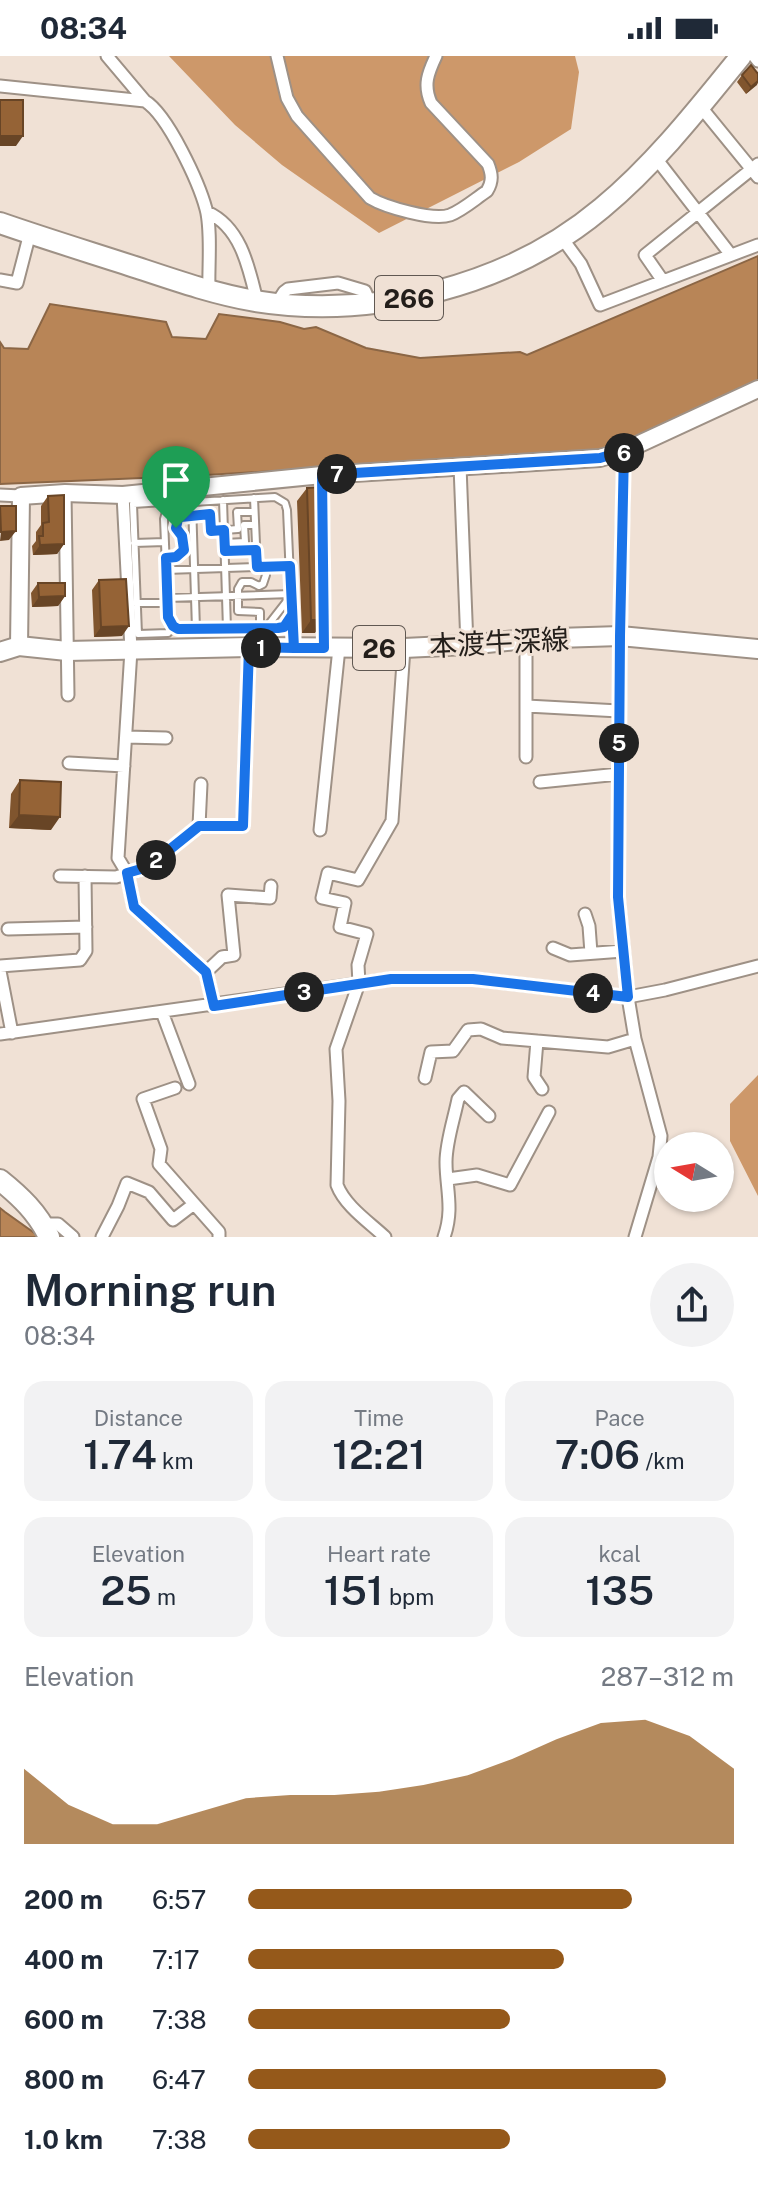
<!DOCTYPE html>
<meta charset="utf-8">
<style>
:root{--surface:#fff;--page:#f2f2f3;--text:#1f2937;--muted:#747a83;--accent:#95591a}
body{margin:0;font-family:"Public Sans","Noto Sans JP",sans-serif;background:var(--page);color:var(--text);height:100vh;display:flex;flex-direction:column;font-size:30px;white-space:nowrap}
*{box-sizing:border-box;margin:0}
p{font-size:26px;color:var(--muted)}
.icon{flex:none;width:44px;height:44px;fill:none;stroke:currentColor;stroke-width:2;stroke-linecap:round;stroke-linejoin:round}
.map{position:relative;height:1181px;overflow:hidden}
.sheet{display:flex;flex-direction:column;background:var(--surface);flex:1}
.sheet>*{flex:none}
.needle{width:52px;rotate:281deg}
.fabs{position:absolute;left:654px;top:1076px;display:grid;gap:16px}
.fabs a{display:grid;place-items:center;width:80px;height:80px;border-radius:50%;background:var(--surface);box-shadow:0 2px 6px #0004;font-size:40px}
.pin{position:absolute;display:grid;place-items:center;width:68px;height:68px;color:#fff;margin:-82px -34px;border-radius:50% 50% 50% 0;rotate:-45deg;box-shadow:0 0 8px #0007}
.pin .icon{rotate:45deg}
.km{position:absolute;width:40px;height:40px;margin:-20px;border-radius:50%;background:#222;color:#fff;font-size:22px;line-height:40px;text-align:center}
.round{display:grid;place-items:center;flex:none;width:84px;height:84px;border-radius:42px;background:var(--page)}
.head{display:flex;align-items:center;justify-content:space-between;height:136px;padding:0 24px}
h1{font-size:44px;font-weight:600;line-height:60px}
.metrics{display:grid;grid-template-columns:repeat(3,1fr);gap:12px;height:136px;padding:8px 24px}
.metrics div{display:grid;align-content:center;border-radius:20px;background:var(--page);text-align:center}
.metrics b{font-size:40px;font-weight:600}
.metrics small{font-size:22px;font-weight:400}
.metrics p{font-size:22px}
.chart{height:224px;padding:16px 24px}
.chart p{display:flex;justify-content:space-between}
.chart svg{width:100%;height:144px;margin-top:8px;fill:var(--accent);opacity:.7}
ul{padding:0 24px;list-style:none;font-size:26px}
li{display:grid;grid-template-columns:128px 96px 1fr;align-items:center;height:60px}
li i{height:20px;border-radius:10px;background:var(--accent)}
.status{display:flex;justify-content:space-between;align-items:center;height:56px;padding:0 40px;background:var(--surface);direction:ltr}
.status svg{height:22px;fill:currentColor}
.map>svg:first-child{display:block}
.forest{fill:#cd986a}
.water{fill:#b88557;stroke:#8b6645;stroke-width:2}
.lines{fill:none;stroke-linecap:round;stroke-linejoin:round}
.lane-casing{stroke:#9e9186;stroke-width:10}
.street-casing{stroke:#9e9186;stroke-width:15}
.secondary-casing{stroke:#9e9186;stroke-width:20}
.primary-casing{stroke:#9e9186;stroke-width:22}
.highway-casing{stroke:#9e9186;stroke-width:24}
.lane{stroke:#fff;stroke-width:6}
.street{stroke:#fff;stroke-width:11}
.secondary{stroke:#fff;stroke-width:16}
.primary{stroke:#fff;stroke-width:18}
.highway{stroke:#fff;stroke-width:20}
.wall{fill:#80552e}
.shaded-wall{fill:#684526}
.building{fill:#956336;stroke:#684526;stroke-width:2}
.route-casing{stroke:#fff;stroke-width:16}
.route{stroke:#1a73e8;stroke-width:10}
.labels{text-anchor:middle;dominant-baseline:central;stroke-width:6;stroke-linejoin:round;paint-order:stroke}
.shield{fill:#f0e1d5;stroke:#605852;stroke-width:2}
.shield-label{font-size:26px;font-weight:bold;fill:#231e1a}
.street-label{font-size:28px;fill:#231e1a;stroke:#f0e1d5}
</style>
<div class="status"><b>08:34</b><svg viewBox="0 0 49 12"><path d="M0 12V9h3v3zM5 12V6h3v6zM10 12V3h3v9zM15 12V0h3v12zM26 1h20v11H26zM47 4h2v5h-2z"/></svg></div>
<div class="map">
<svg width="758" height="1181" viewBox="0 0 758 1181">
<rect width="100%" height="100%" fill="#f0e1d5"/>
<path class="forest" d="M169 0H575L579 16 571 73 519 106 379 177 282 109 235 69Z
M758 1019V1140L730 1085V1048Z"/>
<path class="water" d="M758 200V325L630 386 604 395 190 420 0 428V286L4 292 28 293 50 248 166 266 172 281 206 283 219 258 280 266 304 273 316 271 366 292 420 302 520 296 527 299Z
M0 1152 5 1156 40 1181H0Z"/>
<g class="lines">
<defs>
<path id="lane" d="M254 442 257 511
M223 444 227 573
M192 446 196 573
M170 450 164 446 133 448 138 578 168 577 173 570
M134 487 165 486
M224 487 245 486 244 469H255
M225 495 256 494
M166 502 176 501 184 494 182 480 176 472 178 463 181 461 210 458 211 475 238 473 237 456H254
M166 514 290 510
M167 542 291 538
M136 547H167
M292 559 284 571 278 572 178 573 173 570 168 561 164 463C166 454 168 451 177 447L275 441 285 447 287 454C289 499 291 544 293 589
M260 573V556L238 555V533L242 526H251L259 530 263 528 266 519V511
M265 573 290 541"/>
<path id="street" d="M107 0 145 45C168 59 199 127 206 153 212 175 208 212 209 235
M277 0 287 42 297 60 370 142C385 151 433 165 450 159 463 154 475 143 487 135 493 125 492 118 488 108L431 47C423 29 428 17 436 0
M754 0 758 5
M0 30 145 45
M700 50 758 121
M655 101 731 199
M207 156C241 171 249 212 257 245
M562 182 581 208 600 249 758 189
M0 224 17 227 30 177
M663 225 645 199 758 108
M277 247 284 236 288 233 338 227 365 235 370 247
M624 395 620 580 618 841 628 941 635 983 661 1080 659 1101 635 1181
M460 410 467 589
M322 419 324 592
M65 437 68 639
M0 439 21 440
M123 439 131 594 118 802 127 817 134 851 206 916 214 950
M527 650 619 655
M126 681 166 682
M526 701V583
M69 707 124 710
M540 726 619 718
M199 770 201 728
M320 774 339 592
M60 820 116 821 148 811 199 770H243L249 591
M585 858 589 870 591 897
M8 873 86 871
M553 892 570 899 623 895
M0 910 80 904 86 895 85 820
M0 915 12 977
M206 916 222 901 234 899 228 839 270 842 271 830
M162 956 189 1028
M0 978 391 923H473L628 941 665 934 758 910
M537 985 534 1021 542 1033
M425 1022 431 996 453 995 468 974 481 973 502 982 608 991 635 983
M175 1032 143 1043 161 1093 159 1108 219 1176V1181
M448 1123 477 1119 510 1129 549 1056
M43 1168H58L73 1181
M102 1181 118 1150 127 1127 149 1136 173 1164 194 1148
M385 1181C369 1166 345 1150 337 1129L339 1045 336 993 359 927 358 909 367 878 340 871 345 847 322 842 328 817 358 824 392 765 404 592
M444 1181C454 1153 446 1133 446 1106 446 1086 454 1063 458 1043L464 1036 489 1060"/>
<path id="secondary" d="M19 590 21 440 65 437 123 439 322 419 600 402 624 395 758 333"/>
<path id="primary" d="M0 596 19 590 67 595 249 591 404 592 467 589 526 583 620 580 758 593"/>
<path id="highway" d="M0 167C46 183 92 197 138 212 177 225 215 238 255 245 374 264 509 230 602 152 655 108 698 53 741 0
M0 1124C20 1140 38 1157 49 1181"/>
</defs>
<use href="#lane" class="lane-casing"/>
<use href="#street" class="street-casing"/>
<use href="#secondary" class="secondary-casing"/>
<use href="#primary" class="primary-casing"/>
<use href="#highway" class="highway-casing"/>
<use href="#lane" class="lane"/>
<use href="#street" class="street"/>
<use href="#secondary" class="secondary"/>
<use href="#primary" class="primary"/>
<use href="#highway" class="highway"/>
</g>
<path class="wall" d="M758 18V27L746 38 737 26 742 19Z
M307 432 315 577H302L297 445Z
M48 440 64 488 57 498 33 499 32 490 36 485V476L41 469V450Z
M99 524 122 580 94 581 92 534Z
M38 527 65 540 58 550 32 551 31 537Z
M20 724 51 774 9 772 11 738Z"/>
<path class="shaded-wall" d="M758 25 757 29 746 38 751 31Z
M0 80H23L16 90H0Z
M16 475 9 484 0 485 1 476Z
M64 488 57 498 33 499 40 489Z
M65 540 58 550 32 551 39 541Z
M311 564H324L315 577H302Z
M129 570 122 580 94 581 101 571Z
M19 759 60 761 51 774 9 772Z"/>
<path class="building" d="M751 9 758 18V25L751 31 742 19Z
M0 44H23V80H0Z
M320 431 324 564H311L307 432Z
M64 439V488L40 489 39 480H43V467L49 466 48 440Z
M0 450H16V475L1 476Z
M126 523 129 570 101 571 99 524Z
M38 527H65V540L39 541Z
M20 724 61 726 60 761 19 759Z"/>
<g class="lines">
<defs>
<path id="route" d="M176 472 178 463 181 461 210 458 211 475 224 474 225 495 256 494 257 511 290 510 294 592 249 591 243 770H199L148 811 127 817 134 851 206 916 214 950 391 923H473L628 941 618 841 620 580 624 395 600 402 322 419 324 592H294L292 559 284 571 278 572 178 573 173 570 168 561 166 502 176 501 184 494 182 480 176 472"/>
</defs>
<use href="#route" class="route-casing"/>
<use href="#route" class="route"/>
</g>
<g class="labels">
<g class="shield">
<rect x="375" y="220" width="68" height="44" rx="6"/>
<rect x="353" y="570" width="52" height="44" rx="6"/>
</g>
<g class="shield-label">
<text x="409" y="242">266</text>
<text x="379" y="592">26</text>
</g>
<g class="street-label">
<text transform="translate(499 586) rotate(-3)">本渡牛深線</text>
</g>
</g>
</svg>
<div class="fabs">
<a><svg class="needle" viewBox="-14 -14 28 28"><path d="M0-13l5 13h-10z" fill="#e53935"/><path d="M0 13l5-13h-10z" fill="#747a83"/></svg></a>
</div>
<div class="pin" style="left:176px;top:472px;background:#1e9e55"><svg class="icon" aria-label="arrive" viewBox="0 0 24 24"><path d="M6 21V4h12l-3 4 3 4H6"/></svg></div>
<b class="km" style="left:261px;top:592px">1</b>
<b class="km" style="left:156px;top:804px">2</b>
<b class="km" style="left:304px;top:936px">3</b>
<b class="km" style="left:593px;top:937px">4</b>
<b class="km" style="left:619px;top:687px">5</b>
<b class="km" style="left:624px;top:397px">6</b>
<b class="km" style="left:337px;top:418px">7</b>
</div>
<section class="sheet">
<div class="head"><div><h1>Morning run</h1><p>08:34</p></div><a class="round"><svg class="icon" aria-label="share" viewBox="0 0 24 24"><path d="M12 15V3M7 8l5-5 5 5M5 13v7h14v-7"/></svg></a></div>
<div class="metrics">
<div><p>Distance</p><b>1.74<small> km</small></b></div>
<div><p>Time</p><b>12:21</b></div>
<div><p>Pace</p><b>7:06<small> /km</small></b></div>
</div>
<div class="metrics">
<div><p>Elevation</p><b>25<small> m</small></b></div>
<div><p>Heart rate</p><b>151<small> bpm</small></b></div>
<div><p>kcal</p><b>135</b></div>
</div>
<div class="chart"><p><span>Elevation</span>287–312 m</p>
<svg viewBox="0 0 160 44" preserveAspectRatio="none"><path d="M0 44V21L10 32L20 38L30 38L40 34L50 30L60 29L70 29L80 28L90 26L100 23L110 18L120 12L130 7L140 6L150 11L160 21V44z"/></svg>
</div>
<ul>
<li><b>200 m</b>6:57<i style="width:79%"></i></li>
<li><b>400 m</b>7:17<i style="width:65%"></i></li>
<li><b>600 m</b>7:38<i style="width:54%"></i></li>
<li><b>800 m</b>6:47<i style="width:86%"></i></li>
<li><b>1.0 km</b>7:38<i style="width:54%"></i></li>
</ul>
</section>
